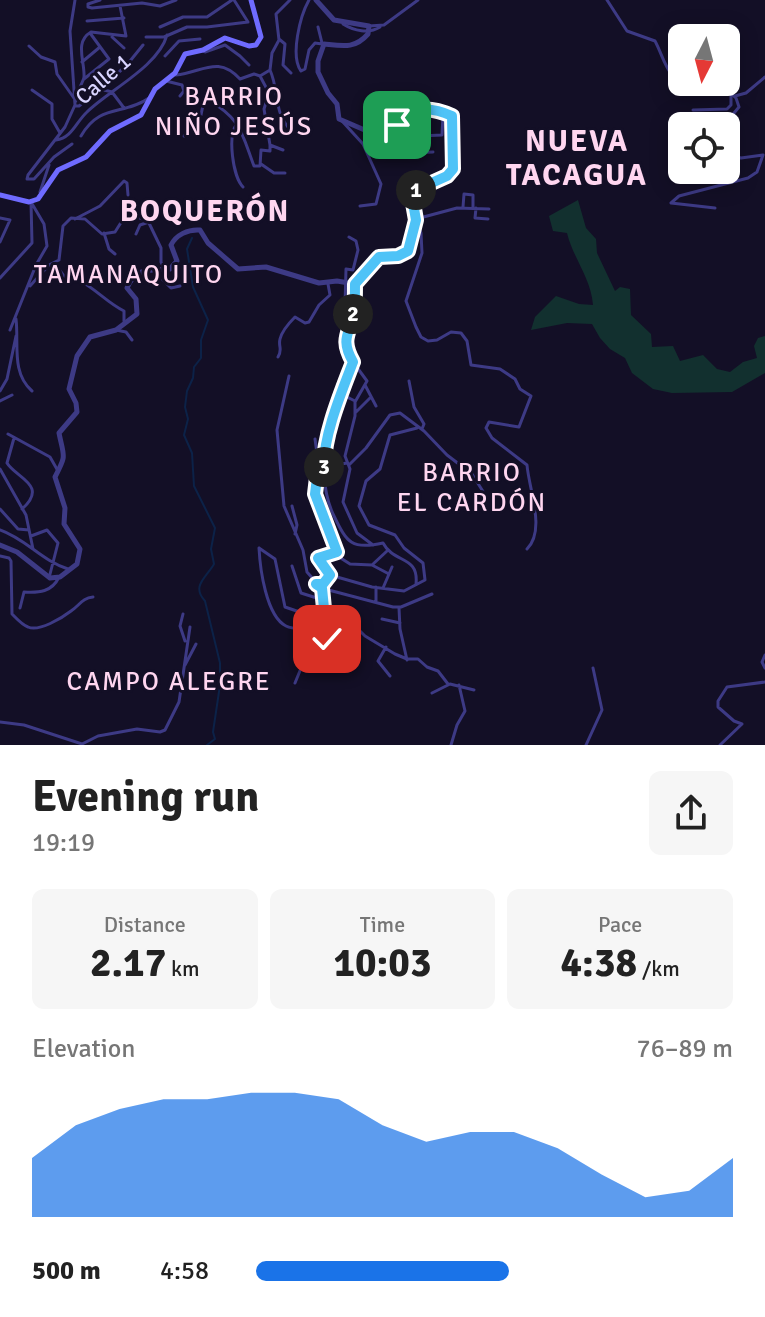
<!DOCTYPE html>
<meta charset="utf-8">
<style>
:root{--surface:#fff;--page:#f6f6f6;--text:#222;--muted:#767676;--accent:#1a73e8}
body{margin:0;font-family:Signika,sans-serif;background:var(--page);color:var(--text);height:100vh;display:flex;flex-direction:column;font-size:30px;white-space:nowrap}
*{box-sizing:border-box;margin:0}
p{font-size:26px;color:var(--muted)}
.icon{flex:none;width:44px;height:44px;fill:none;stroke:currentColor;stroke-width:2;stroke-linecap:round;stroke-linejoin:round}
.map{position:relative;height:745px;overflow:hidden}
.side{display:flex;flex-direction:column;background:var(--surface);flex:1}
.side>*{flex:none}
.needle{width:52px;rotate:186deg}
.controls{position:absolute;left:668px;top:24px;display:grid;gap:16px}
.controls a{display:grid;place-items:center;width:72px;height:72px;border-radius:12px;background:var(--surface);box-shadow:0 4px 20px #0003;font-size:40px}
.pin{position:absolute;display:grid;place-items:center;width:68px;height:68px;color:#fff;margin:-34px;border-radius:16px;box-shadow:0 4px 12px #0006}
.km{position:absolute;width:40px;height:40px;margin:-20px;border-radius:50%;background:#222;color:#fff;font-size:22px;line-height:40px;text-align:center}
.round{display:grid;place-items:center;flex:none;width:84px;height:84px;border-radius:12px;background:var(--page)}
.head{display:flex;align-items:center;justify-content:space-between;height:136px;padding:0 32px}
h1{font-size:44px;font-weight:800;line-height:60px}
.metrics{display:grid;grid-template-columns:repeat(3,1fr);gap:12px;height:136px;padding:8px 32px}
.metrics div{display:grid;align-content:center;border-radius:12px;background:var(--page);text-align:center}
.metrics b{font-size:40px;font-weight:800}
.metrics small{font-size:22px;font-weight:400}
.metrics p{font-size:22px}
.chart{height:224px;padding:16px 32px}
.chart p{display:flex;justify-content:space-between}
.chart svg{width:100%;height:144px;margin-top:8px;fill:var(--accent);opacity:.7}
ul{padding:0 32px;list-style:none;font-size:26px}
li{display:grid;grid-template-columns:128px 96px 1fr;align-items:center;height:60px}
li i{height:20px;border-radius:10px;background:var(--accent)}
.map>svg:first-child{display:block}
.green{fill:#12302f}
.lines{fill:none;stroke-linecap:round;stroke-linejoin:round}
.stream{stroke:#0c2248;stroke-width:2}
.minor{stroke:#3d3a85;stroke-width:3}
.tertiary{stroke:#3d3a85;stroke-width:5}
.secondary{stroke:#6f6bff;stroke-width:5}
.route-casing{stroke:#fff;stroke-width:16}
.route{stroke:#4fc3f7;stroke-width:10}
.labels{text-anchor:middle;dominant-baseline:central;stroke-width:6;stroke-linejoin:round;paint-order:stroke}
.street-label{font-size:22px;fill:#d9d4ff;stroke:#130f26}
.quarter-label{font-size:26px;letter-spacing:2px;fill:#ffd6f0;stroke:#130f26}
.district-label{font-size:30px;font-weight:bold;letter-spacing:2px;fill:#ffd6f0;stroke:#130f26}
</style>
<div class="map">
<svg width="765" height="745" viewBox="0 0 765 745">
<rect width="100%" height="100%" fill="#130f26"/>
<path class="green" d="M578 200 586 228 596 239 597 253 615 291 620 287 630 289 631 315 651 334 652 347 673 346 680 361 703 355 717 369 730 372 743 362 757 358 754 346 758 338 765 336V373L732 392 672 393 653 389 632 373 625 358 610 349 600 338 592 324 567 323 531 330 535 317 556 296 579 304 593 305C591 278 573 258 567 233L553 231 549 216Z"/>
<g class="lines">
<path class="stream" d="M192 238 187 249 193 287 208 320 201 340V358L194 367 193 378 187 391 185 407 188 419 184 435 192 453 194 486 215 528 211 549 214 564C206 578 191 586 205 601L220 663V685L213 732 215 739 207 745"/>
<path class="minor" d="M309 0C300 16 290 56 301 71L305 69 309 50 315 43 322 44
M607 0 627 31 655 41C661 52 664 65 672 75 690 94 719 81 736 98L739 107 729 119 707 126
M88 4V7L92 8 142 3 160 6 176 0
M88 4 100 0
M87 21 124 18
M343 24C354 31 369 34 380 27
M369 26 384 25 418 0
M160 27 183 17H207L232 0
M318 27 322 43
M112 37 124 48
M146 37H164L187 27H207L248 22 234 0
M279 39 285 44 283 65 291 73
M29 46 41 57 55 62 57 74 76 101
M203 50 205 52 225 45 240 56 249 65
M165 56 179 41 200 39
M82 62 100 47
M270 70C279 90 274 111 288 127
M176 75C203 72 218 55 240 79L254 74 260 76
M260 76 270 70 272 53 279 40 276 14 290 0
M260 76 269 93 264 109 270 145
M84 79 109 59 90 33
M166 81 182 85 184 91 180 96
M100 89 112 92 124 108
M32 90 52 104V119L60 133
M735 96 746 93 765 77
M83 102 79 89C80 87 84 78 84 77 85 61 74 42 91 32L126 36 120 6
M75 106H79L126 66 143 45
M693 110 727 109 731 105V93
M342 121 363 144 381 184 376 204 360 206
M237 124C227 135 233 177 243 187
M81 136C100 103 123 116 149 98
M184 136 201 115 204 100 207 99C241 119 241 131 254 166H260L261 150 270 151V145
M56 140C72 138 76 122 87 112 109 90 158 67 167 35
M381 140 404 115 412 111
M72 144 54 157 34 179H27L28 175 65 127 75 105 70 31 75 0
M270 145 283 150
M433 152 411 153 420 136 442 135 443 115
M261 164 274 173H285
M40 192 49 165
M671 203 679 196 748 178 757 172 763 155 741 158 726 154
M671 203 715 208
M463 207 464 194 473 195V208
M476 208 475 218 488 219
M0 218 10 220 0 242
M75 219 100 206 124 181 127 183 128 195
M416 219 457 208 489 209
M417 222 421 233 422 253 406 301 416 327 421 337 428 341 437 340 451 332 461 333 467 341 471 365 500 369 515 379 520 389 531 396 519 427 489 422 486 428 492 438 527 465C529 490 546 530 527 549
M104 233 109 249 115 254
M136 234 140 225 149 222
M54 263 64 276C87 278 103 301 124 311V321
M168 270 163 280 171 288 180 286
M0 278 32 243 31 202
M355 284 354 312 347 331V348L353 362 367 381 355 402V416L345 456 350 469 343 502 357 533 373 545
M30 286 49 265 59 260 63 226 71 218 85 219 102 234 115 232 127 213 148 221 161 248V262L165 270
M335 315 345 305 346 269 353 270 358 250 356 241 349 237
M16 319C19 343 11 373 32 391
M10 330 36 265 47 246 44 224 31 202
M116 330 126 332 132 340
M278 357C283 349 278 347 280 339 282 331 289 323 295 317L305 323 309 322 319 305 330 295 328 284
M289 376 277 430 284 506 303 550 307 572 321 588 393 607H401L432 594
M409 381 414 407 424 424 422 429
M365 385 376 406
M0 391 7 379 16 336
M341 394 355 401
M0 401 12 395
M355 413 371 397
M8 434 50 457 58 471
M14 438 7 463C16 478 49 485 22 509
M315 439 319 468
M347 463 319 468 315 494 339 557 350 564 372 565 387 551
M324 465V456L338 399 353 362
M349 465 366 448 390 415 400 413 424 431 447 455 472 474 484 493
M323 467C325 485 326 500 334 516 347 543 352 550 383 543 394 564 419 555 416 584
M0 469 26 515 33 549
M292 506 297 525 295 534
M0 509 18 529 29 530
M0 530C26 539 42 561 68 569
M31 536 47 530 58 543 49 578
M259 548C260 568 266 616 286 626 294 630 304 628 312 630 318 632 323 637 329 639L337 635 341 619H348L365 636 395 654 407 659H418L427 667 438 671 448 684
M259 548 275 559 285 607 320 619 328 626
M337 552 318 558 330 575 372 587 404 591 425 580 423 563 404 548 395 535 369 525 359 506 366 481 380 469 390 435 417 428
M0 556 9 558 11 561 12 614C16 618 22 625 28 627 39 632 62 618 71 611 80 605 82 598 93 597
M372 565 389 574
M292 566 301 593 323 600
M319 585 325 582 330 575
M376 587V602
M322 588 327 639
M383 588 392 567
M20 608 24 592C39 593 52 592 59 577
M399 608 400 629 407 660
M183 614 180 626 185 641
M382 619 400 623
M386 647 378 661 390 676
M765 655 762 662 765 668
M185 665 196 644
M295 683 306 656 311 630
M432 693 450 684 474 690
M0 722 24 725 82 744 98 736 137 729 160 732 165 730 179 702 190 627
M451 745 457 725 465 711 459 685
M586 745 602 710 593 668
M720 745 742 724 734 721 718 707V701L727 687 765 682"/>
<path class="tertiary" d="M0 545 17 552 50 578 60 577 77 564 80 549 64 524 65 508 55 477C67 454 64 458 59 433L77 412 76 403 69 389 77 356 90 337 116 330 137 314 136 299 127 288C136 266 151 271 170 269L177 261 171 245C176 235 188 229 200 230L208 243 238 269 266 267 319 283 337 281 355 284 379 257C386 255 397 259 403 255 409 252 416 228 416 220 417 211 409 200 416 190 422 180 443 183 453 169L451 150 453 117 438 111 402 110C388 115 388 126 367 131L339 119 337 104 328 93 318 72V61L324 44C343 46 355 49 368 34L369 26 334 20 316 0"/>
<path class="secondary" d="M0 195 29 202 38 199 58 170 86 157 110 131 141 115 155 89 175 73 185 54 203 50 225 38 249 46 256 45 261 37 251 0"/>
</g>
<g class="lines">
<defs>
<path id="route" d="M327 639 322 588 316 584H323L330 575 318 558 337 552 315 494 318 469 324 467C323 436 342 391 353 362 339 337 351 333 354 311 355 302 355 293 355 284L379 257 398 256 408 251 416 220 413 203 416 190 447 176 453 169 452 116C432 107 410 105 397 125"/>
</defs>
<use href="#route" class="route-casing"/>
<use href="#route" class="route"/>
</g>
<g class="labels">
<g class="street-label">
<text transform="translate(103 79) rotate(-41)">Calle 1</text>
</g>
<g class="quarter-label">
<text x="234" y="97">BARRIO<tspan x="234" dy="30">NIÑO JESÚS</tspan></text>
<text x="129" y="275">TAMANAQUITO</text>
<text x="472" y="473">BARRIO<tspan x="472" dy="30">EL CARDÓN</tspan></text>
<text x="169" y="682">CAMPO ALEGRE</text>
</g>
<g class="district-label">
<text x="577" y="141">NUEVA<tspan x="577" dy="34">TACAGUA</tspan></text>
<text x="205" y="211">BOQUERÓN</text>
</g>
</g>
</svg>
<div class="controls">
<a><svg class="needle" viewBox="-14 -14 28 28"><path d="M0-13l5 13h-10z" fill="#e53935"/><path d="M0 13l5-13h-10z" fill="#767676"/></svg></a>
<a><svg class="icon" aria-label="locate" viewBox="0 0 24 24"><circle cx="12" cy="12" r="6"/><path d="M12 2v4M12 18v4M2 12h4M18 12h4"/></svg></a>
</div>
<div class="pin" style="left:397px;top:125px;background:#1e9e55"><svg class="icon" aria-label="arrive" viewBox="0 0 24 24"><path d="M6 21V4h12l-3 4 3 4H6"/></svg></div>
<div class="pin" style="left:327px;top:639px;background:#d93025"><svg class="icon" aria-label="check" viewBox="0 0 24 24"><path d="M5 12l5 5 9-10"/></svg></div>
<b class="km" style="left:416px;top:190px">1</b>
<b class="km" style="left:353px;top:314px">2</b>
<b class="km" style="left:324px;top:467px">3</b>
</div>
<section class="side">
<div class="head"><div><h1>Evening run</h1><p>19:19</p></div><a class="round"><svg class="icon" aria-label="share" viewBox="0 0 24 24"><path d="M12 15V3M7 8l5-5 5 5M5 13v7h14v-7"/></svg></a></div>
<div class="metrics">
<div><p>Distance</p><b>2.17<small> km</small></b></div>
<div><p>Time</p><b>10:03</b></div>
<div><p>Pace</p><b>4:38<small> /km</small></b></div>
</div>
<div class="chart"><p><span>Elevation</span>76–89 m</p>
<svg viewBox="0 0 160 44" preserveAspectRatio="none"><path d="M0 44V26L10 16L20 11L30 8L40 8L50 6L60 6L70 8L80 16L90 21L100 18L110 18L120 23L130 31L140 38L150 36L160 26V44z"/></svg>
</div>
<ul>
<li><b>500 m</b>4:58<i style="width:53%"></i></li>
</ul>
</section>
